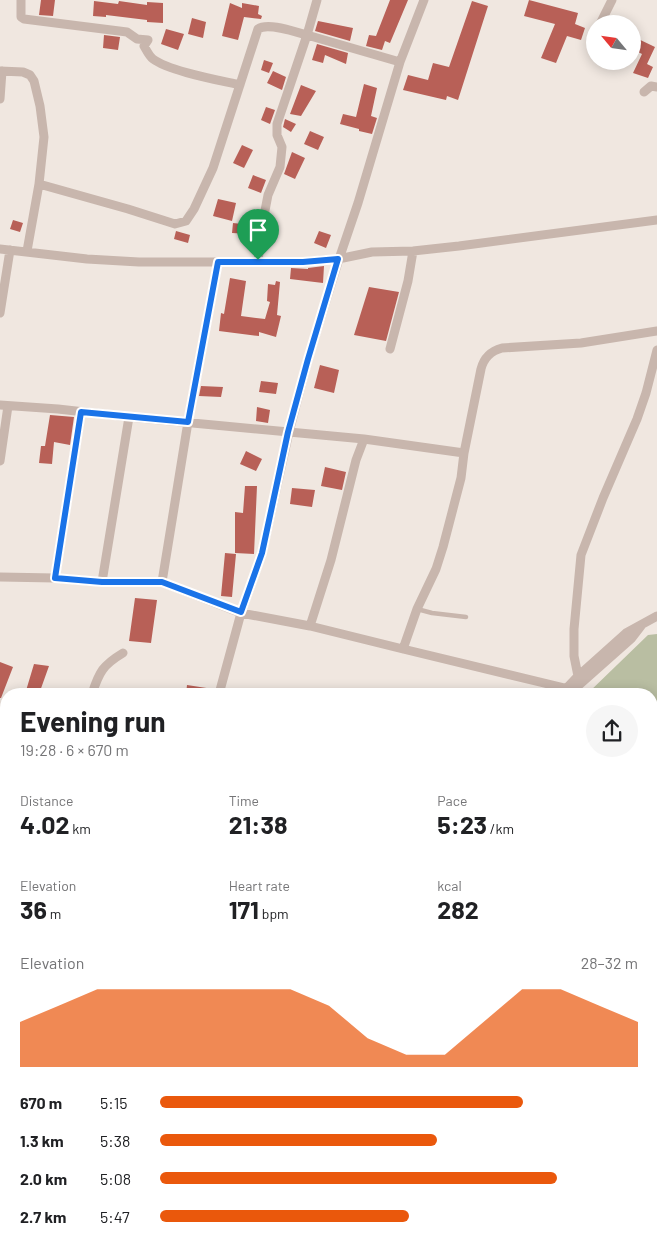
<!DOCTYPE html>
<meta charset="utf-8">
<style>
:root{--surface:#fff;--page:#f6f6f6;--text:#202124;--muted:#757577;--accent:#ea580c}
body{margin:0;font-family:Barlow,sans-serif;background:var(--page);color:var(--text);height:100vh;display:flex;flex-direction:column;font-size:19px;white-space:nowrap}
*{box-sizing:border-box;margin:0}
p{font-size:16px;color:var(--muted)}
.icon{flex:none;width:28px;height:28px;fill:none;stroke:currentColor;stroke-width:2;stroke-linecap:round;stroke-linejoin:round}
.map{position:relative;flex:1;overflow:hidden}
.sheet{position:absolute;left:0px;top:688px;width:658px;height:556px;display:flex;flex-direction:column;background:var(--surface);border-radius:20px 20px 0 0;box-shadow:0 2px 12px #0003}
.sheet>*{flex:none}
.needle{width:32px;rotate:299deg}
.tools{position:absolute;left:586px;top:15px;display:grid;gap:10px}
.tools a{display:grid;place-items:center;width:55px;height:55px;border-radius:50%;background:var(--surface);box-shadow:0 2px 12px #0003;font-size:25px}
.pin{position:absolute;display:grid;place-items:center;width:42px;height:42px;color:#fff;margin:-51px -21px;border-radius:50% 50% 50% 0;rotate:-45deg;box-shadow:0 0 5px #0007}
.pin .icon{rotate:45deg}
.round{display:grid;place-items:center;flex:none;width:52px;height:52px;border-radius:26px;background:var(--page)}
.headline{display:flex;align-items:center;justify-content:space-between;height:85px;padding:0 20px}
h1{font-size:28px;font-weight:700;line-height:38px}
.stats{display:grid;grid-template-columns:repeat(3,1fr);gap:8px;height:85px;padding:5px 20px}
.stats div{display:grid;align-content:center}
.stats b{font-size:25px;font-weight:700}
.stats small{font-size:14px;font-weight:400}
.stats p{font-size:14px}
.chart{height:140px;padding:10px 20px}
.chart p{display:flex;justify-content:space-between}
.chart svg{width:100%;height:90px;margin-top:5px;fill:var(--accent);opacity:.7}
ul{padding:0 20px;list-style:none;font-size:16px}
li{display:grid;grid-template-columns:80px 60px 1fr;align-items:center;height:38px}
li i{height:12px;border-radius:6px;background:var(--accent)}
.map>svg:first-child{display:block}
.green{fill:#b9bea2}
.building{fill:#b86057}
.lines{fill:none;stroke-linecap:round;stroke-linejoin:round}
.lane{stroke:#c8b6ad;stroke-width:4.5}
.street{stroke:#c8b6ad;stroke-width:9}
.secondary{stroke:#9b857f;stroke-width:12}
.route-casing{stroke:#fff;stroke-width:10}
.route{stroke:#1a73e8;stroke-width:6}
</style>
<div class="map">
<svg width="657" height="1243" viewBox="0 0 657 1243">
<rect width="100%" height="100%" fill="#f0e7e0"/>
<path class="green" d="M657 634V895L651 916V694H587L648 635Z
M0 796H6V1238H357L355 1243H0Z
M657 952V1093L651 1089V1033L656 1016 653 964Z
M657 1200V1243H599L601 1238H651V1201L654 1202Z
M516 1238H562L561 1243H515Z"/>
<path class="building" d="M41 0H55L53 16 39 15Z
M390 0H408L390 43 385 41 382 50 366 46 369 35 376 36Z
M529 0 578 13 575 24 585 28 581 40 567 36 556 63 541 58 555 24 524 16Z
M94 1 118 4 119 1 147 5V2L163 3V23L147 22V20L106 15V17L93 16Z
M472 1 488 6 458 100 447 96 446 100 403 90 408 75 428 80 433 63 449 67Z
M230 3 242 8V3L259 6 258 14 262 16 261 19 244 17 238 40 222 36Z
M192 18 206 22 203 38 188 34Z
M318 21 353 28 350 41 315 31Z
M166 29 184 34 178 50 161 44Z
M104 35 120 37 118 50 103 48Z
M632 36 655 47 647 64 653 67 648 78 633 73 642 54 632 49Z
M317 44 348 53 346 64 325 55 323 63 312 60Z
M264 60 273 63 269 73 261 70Z
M273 71 286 77 282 90 267 83Z
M364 84 377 88 371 116 377 118 372 134 359 131V129L340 124 343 114 356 117Z
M301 85 316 91 301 116 290 114Z
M266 107 275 110 270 124 261 120Z
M285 119 296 124 291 132 283 127Z
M310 131 324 137 318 150 304 144Z
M242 145 253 150 244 168 233 163Z
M292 152 305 158 295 179 284 174Z
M253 175 266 180 261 193 248 188Z
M218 199 236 203 232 221 213 216Z
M13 220 23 223 20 232 10 229Z
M233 223 251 225 250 234 232 233Z
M176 231 190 235 188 243 174 239Z
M319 231 331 235 326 248 314 243Z
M324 266 323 283 290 279 291 268 308 269V268Z
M230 278 246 281 241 316 265 319 270 302 267 301 268 284 275 285 276 281 280 282 277 315 281 316 276 337 259 332V336L219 331 221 313 224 314Z
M369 287 399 292 386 341 354 335Z
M320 365 339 370 334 393 314 388Z
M261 381 278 383 276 394 259 392Z
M201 386 223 387 221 397 199 396Z
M257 407 270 410 268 423 256 421Z
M50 415 74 417 70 445 54 442 52 464 39 463 41 446H45Z
M246 451 262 459 256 471 240 464Z
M325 467 346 472 342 490 321 486Z
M245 486H257L254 554 235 553V512L243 513Z
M292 488 315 490 312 507 290 504Z
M225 553 236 554 232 597 221 596Z
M135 598 157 600 151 643 129 641Z
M0 662 13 667 1 698H0Z
M34 664 49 666 39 694H25Z
M187 685 213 689V694H186Z"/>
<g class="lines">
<path class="lane" d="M417 609 432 613 466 617
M651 1096 657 1097
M651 1181 657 1182"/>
<path class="street" d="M21 0V17L24 19 127 32 137 39 148 40 144 46C147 51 149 56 153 59 169 71 218 80 240 85
M600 24 612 0
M594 36 595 34
M0 71 23 72 30 75 34 81 40 106 44 137 39 184 27 251
M644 92 651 86 657 87
M0 99 2 71
M39 184 128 209 175 224 186 221 194 209 213 168 258 29C268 22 295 32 307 35L317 0
M0 249 87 259 139 262H303L343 258 372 252 413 251 459 246 657 220
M258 261 262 226 268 195 280 167 282 147 277 135V124L307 35 400 62
M0 313 10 250
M390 349 408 281 413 251
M0 405 58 409 129 417 289 432 262 553 241 613 162 582H102L55 578 0 577
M464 453 481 369C484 357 491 351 502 348L581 343 657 331
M0 461 8 406
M55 578 81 412
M102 582 129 417
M162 582 188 422 218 262
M310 626 331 560 356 460 364 439
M403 649 573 690
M582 682 578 676 574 656V629L581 555 603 498 637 419 646 393 657 350
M578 686 631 639 641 626
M92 694C99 672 103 665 123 653
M219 694 241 613 310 626 403 649 417 609 436 569 443 547 461 478 464 453 364 439 289 432 308 359 339 259 358 203 400 62 424 0
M561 694 578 676 626 633 657 616
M0 777 6 778
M0 786 6 787
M651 946 657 922
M508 1243 510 1238"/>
<path class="secondary" d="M567 1243 569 1238
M581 1243 583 1238"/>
</g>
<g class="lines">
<defs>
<path id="route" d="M338 259 308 359 288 432 262 553 241 612 162 582H102L55 578 81 412 188 422 218 262H303Z"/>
</defs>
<use href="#route" class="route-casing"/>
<use href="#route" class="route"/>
</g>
</svg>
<div class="tools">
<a><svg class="needle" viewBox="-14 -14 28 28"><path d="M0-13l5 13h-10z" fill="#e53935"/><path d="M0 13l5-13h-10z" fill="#757577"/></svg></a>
</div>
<div class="pin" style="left:258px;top:260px;background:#1e9e55"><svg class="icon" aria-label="arrive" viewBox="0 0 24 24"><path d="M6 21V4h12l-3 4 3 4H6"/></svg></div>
<section class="sheet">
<div class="headline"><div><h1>Evening run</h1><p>19:28 · 6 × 670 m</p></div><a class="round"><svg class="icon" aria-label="share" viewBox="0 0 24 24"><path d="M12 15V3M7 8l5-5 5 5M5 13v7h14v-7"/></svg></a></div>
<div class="stats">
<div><p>Distance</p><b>4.02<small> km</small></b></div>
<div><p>Time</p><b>21:38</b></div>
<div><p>Pace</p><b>5:23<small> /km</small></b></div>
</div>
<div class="stats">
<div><p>Elevation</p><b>36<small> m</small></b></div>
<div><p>Heart rate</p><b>171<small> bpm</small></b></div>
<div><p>kcal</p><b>282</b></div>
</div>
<div class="chart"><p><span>Elevation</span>28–32 m</p>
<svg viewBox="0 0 160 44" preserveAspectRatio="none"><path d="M0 44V22L10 14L20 6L30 6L40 6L50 6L60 6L70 6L80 14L90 30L100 38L110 38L120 22L130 6L140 6L150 14L160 22V44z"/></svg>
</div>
<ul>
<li><b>670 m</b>5:15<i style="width:76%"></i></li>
<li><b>1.3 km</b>5:38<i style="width:58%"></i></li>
<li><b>2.0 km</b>5:08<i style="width:83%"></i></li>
<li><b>2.7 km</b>5:47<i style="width:52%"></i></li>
</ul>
</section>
</div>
